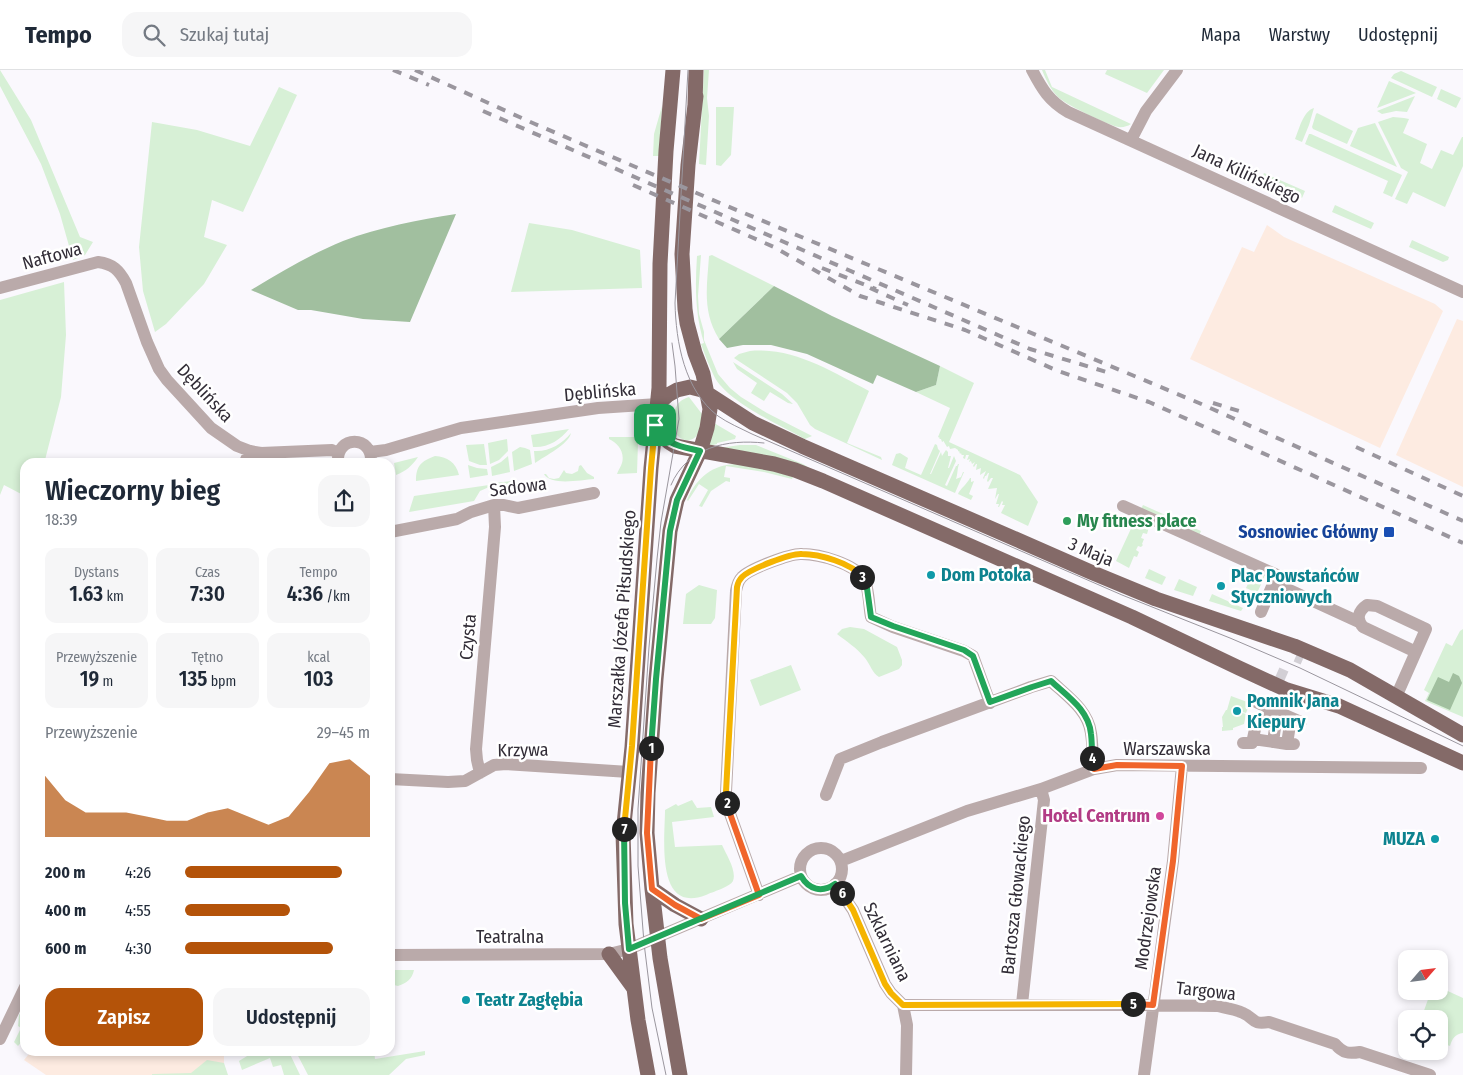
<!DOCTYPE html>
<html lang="pl">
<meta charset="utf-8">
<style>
:root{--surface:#fff;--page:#f6f6f7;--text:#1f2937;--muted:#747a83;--line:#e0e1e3;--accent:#b45309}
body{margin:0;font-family:"Fira Sans Condensed",sans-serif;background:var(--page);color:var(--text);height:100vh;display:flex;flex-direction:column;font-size:19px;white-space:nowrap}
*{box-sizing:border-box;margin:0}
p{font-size:16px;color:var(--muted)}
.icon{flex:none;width:28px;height:28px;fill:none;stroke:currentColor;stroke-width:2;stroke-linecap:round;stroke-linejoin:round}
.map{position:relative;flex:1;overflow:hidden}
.details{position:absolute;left:20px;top:388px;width:375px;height:598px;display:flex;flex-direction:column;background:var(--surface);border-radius:15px;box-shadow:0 2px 8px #0003}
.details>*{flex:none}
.needle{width:32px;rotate:62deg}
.fabs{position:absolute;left:1398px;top:880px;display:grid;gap:10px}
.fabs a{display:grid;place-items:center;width:50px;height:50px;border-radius:10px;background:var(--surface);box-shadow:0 2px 8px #0003;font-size:25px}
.pin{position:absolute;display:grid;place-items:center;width:42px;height:42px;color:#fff;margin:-21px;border-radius:10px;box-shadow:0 2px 8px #0006}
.km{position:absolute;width:25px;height:25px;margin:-12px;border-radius:50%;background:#222;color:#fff;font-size:14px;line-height:25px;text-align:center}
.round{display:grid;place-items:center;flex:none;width:52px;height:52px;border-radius:15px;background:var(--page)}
.head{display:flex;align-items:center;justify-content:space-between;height:85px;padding:0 25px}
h1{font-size:28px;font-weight:600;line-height:38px}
.figures{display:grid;grid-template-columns:repeat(3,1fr);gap:8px;height:85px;padding:5px 25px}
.figures div{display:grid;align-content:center;border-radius:12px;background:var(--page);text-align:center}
.figures b{font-size:21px;font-weight:600}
.figures small{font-size:14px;font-weight:400}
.figures p{font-size:14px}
.chart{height:140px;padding:10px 25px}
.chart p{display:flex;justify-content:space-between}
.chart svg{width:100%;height:90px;margin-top:5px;fill:var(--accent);opacity:.7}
.cta{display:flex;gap:10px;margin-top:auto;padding:10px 25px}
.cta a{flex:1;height:58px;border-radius:15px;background:var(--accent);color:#fff;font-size:20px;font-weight:600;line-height:58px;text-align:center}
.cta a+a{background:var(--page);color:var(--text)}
ul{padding:0 25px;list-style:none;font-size:16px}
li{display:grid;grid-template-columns:80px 60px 1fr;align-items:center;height:38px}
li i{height:12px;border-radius:6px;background:var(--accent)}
header{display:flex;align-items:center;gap:30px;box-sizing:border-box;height:70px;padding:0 25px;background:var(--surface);border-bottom:1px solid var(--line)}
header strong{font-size:24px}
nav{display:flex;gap:28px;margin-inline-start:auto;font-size:18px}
.search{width:350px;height:45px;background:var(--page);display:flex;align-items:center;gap:12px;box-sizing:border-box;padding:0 18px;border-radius:15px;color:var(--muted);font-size:19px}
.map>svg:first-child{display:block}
.education{fill:#fdebe1}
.green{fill:#d7f0d6}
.forest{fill:#a1bf9f}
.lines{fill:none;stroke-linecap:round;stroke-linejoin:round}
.minor-tunnel{stroke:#d2cfd5;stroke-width:12;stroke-dasharray:12 6;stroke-linecap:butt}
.minor{stroke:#baaaaa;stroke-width:12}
.major{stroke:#846a68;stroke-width:15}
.tram{stroke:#9a969e;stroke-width:1}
.rail{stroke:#9a969e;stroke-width:4;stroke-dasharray:9 9;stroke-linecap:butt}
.split-1-casing{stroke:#fff;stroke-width:10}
.split-2-casing{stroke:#fff;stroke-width:10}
.split-3-casing{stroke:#fff;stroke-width:10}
.split-4-casing{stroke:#fff;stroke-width:10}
.split-5-casing{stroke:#fff;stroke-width:10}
.split-6-casing{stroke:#fff;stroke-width:10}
.split-7-casing{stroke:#fff;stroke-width:10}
.split-8-casing{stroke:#fff;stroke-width:10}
.split-1{stroke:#22a559;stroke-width:6}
.split-2{stroke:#f0652b;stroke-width:6}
.split-3{stroke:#f5b400;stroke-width:6}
.split-4{stroke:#22a559;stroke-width:6}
.split-5{stroke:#f0652b;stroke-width:6}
.split-6{stroke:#f5b400;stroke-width:6}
.split-7{stroke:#22a559;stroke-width:6}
.split-8{stroke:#f5b400;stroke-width:6}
.leisure-dot{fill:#2e9e5b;stroke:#fff;stroke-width:2}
.transit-dot{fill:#1a4fb4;stroke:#fff;stroke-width:2}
.culture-dot{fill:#0f9aa8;stroke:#fff;stroke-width:2}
.hotel-dot{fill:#d1479c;stroke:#fff;stroke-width:2}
.labels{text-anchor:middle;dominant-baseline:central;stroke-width:5;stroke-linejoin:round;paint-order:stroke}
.street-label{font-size:18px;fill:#322d37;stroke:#fff}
.leisure-label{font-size:18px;font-weight:bold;fill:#27864d;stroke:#fff;text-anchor:start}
.transit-label{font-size:18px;font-weight:bold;fill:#164399;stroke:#fff;text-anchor:end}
.culture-label{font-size:18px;font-weight:bold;fill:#0d838f;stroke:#fff;text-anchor:start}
.hotel-label{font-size:18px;font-weight:bold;fill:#b23c85;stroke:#fff;text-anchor:end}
</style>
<header>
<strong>Tempo</strong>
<div class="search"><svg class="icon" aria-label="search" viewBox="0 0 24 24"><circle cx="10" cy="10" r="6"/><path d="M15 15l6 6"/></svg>Szukaj tutaj</div>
<nav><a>Mapa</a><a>Warstwy</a><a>Udostępnij</a></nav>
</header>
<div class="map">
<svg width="1463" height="1005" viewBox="0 0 1463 1005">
<rect width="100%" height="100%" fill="#faf8fd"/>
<path class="education" d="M1267 155 1284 167 1435 234 1443 241 1380 378 1190 289 1242 177 1254 182Z
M1457 249 1463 251V417L1396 385Z
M32 980H224V1000L216 1005H46L24 990Z"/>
<path class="green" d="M0 0 31 50 80 167 93 172 85 185 73 190 60 144 41 94 0 16Z
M704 0H709L707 28 709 46 706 95 699 94Z
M1042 0H1045L1052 17 1131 54C1125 58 1118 58 1112 55 1102 52 1065 34 1058 27 1051 20 1046 10 1042 0Z
M1107 0H1164L1147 23 1105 4Z
M1401 1 1437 17 1432 27 1391 8 1394 4Z
M1389 11 1416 23 1377 38Z
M279 17 297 25 243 142 212 130 204 167 227 175 204 214 166 254 155 262 143 221 139 177 152 52 197 60 250 76Z
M1441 19 1461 28 1456 38 1437 29Z
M1415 26 1407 42 1396 41 1382 44 1377 41Z
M662 36 659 86H653L654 64Z
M716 37H734L731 85 721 96 716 95Z
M1314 38 1309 55 1302 72 1295 69C1299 60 1303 41 1314 38Z
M1317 43 1353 61 1347 74 1313 59 1312 57 1316 44Z
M1393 47 1404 48 1409 49 1403 63 1427 74 1420 93 1432 99 1441 80 1453 85 1462 67H1463V96L1445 137 1413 122 1407 134 1395 129 1408 102 1401 98 1378 52Z
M1375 53 1397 97 1350 76 1358 58Z
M1311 64 1402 105 1392 127 1383 123 1388 111 1305 74 1309 64Z
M1264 103 1305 121 1302 128 1261 109Z
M1335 135 1374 153 1371 159 1332 142Z
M529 153 572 160 640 180 642 218 511 222Z
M1412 170 1449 187 1448 190 1443 192 1409 177Z
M701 185 698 226 699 244 704 262V270L718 304 730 318 741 327 767 343 812 366 805 369C781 356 726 331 714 306 709 296 705 285 701 274L704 273C695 244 695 216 697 186Z
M712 185 774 216 719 269C702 241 707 217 709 186Z
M64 212 66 265 61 327 45 390 44 392H25V426L4 415 0 425V230Z
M750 281C794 277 832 302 869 321L847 373 881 387 882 390 815 359 810 355 797 333 787 323 734 288 739 284Z
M733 292 782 324 793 334 788 333 770 322 764 331 751 323 757 313 737 299Z
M940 296 974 313 949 372 1020 405 1038 432 1028 456 1001 443 1005 435H1002L1003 432 1002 431 999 437H998L999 434H996L999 424H998L995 429 997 418 988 419 993 408H991L988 412 987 411 989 403H988L986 406H985L984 409 983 408 986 401 980 405 981 398 976 400 977 394H976L974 397 973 396 975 392 972 394 971 391 969 392 970 389 967 390 969 385H966L965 389 963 388 964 385H961L962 384 959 383 960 382 958 381V380L955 378 950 379 949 376 947 377 944 372V371L942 372 941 369H939L940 368 938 367 950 338 916 322 936 315Z
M689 327 702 344C701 350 701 358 698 363 694 373 680 372 676 363 674 360 674 355 674 351 674 339 676 331 689 327Z
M714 353 736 366 735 369 717 373V374L709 376Z
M569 359C560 370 548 378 533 377L531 365Z
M571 363C569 374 545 386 535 393L534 381C549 382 562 374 571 363Z
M609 367H634L637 368 638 373 637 403 617 404C618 400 621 397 622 393 625 382 618 373 609 369Z
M507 369 508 381 499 390 490 394 488 373Z
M484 374 487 395H480L469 391 466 375Z
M935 374 937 375 938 379 940 381 930 404H931L941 382 942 386 946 380 948 382V386H951L948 398H949L954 386 956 391 945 415 947 416 956 396H957L958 394H959C957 400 958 403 956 409L961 407 963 402H964L955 423 892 395 896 384 900 383 908 388 905 398 921 405Z
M740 375H756L803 394 811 399 719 378Z
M520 377 525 378 530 380 532 394 514 401 512 382Z
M435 386C447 387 456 392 459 405L416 411C416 396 421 391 435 386Z
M508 386 510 402 492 406 491 397 501 392Z
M418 387C412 396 406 401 396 405L394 393Z
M737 394 774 401 793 407 792 409 764 402 726 396 724 407 730 408V412L726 411 711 421 702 437 699 436 708 420 699 414 688 431 687 430C696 408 713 394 737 394Z
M468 395 477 398 487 399 488 405 470 408Z
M581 395 587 403 594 407V409C581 410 550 416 544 404H546L549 408 554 409 559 408 564 400 566 403 572 404 578 401 579 396Z
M970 408H971V412L974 411 969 424 973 426 971 430 958 424C960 419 967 414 970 408Z
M512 411 521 413 527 416 510 424 504 418 495 415 494 413Z
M489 415V417L480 421 474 431 409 442 414 426Z
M1143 435 1201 461 1199 466 1141 439Z
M1135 450 1149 457 1147 464 1143 463 1141 468 1144 469 1142 474 1143 475 1141 477 1138 476 1136 480 1139 482 1137 487 1134 486 1129 498 1116 491Z
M1149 499 1166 507 1162 515 1145 508Z
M1254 501 1265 506 1257 523 1246 518Z
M1179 509 1197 517 1193 526 1174 520Z
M699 515 717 520 715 548 711 554H683L686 524Z
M1212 524 1243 538 1241 541 1209 531Z
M850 557 864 559 897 577 902 590V595L899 599 879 607C872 603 870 594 865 588 857 578 846 571 837 564L842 559Z
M1463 559V647L1425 631 1429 623 1424 620 1446 573 1452 576 1460 561Z
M791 595 801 620 760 636 750 610Z
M1231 626 1250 633 1246 643 1239 641 1240 640 1235 637 1233 642 1238 644 1239 642 1246 644 1244 654 1233 658V660L1222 661V657H1223L1222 647 1226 640H1227Z
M692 730 697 738 711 737 714 747 672 752 675 777 722 775C726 784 737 801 733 811 730 817 712 822 706 825 655 845 665 768 665 740L676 734 678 736Z
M390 900H414C412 909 407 913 398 916L394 915 390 910Z
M1439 917 1463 928V963C1455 964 1452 969 1450 976L1439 972V949H1421L1431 921H1439Z
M25 937V968L18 976 14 972 21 958 18 956 19 945Z
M257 980H288L300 1005H284L281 995 273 997 270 988 242 1000 239 991Z
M295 980H374L375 989 425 981V985L406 989 389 1005H308Z
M207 990 224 993 228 1005H152V1004L191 1003Z"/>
<path class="forest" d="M456 144 410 252 363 249 311 240H298L251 220C281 202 311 184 343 171 380 157 418 150 456 144Z
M774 216 832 246 940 296 936 315 916 322 877 305 873 314 807 284 771 275H743L727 278 719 269Z
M1453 603 1459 606 1462 613 1450 640 1427 630 1438 607 1449 612Z"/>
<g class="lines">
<path class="minor-tunnel" d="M1296 586 1303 589
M1277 603 1286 607"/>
<path class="minor" d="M1032 0C1042 19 1049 31 1068 42L1463 222
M1131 70 1146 41 1177 0
M0 218 98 192C113 194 119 200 126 213L147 272 159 299 167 310 211 358 237 376 250 381 261 383 332 380 338 383
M370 382 386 380 461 358 598 338 658 334
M245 392 250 381
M338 392C336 365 373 365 371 392
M1123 436 1277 505 1261 542
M390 462 457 449 471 442 494 435H504L518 438 594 423
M1274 513 1359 552
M1396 627 1426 559 1377 536 1367 535C1358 541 1356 549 1363 557L1416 582
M1272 636 1271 639 1301 652
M1291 648 1287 674H1294
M1253 669 1287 674
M1273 672 1276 651
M1243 673H1252L1257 650H1268L1271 639 1252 630
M480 703 477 690 476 679 495 457 494 435
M390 709 448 712 465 711 494 695 506 694 629 702
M826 725 840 689 882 672 1031 617 1051 611C1067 626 1088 640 1091 663 1093 675 1092 687 1094 699
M800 799a21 21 0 1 1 42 0a21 21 0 1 1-42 0Z
M841 791 967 741 1041 719 1094 699 1117 695 1421 698
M835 814 853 840 885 914 891 923 903 935 907 955 906 1005
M759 825 728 738 726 722 736 521C737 515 738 511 742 507 749 499 791 483 802 484 820 484 855 494 864 509 869 517 869 538 871 547L893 557 964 581 973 586 990 633
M390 885 609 884 629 879 801 806
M1022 934 1044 730 1041 719
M903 935H1139L1217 936C1226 938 1235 939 1243 943 1255 948 1251 955 1269 952L1335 974C1343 983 1348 984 1360 982L1430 1005
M0 969 25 917
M1144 1005 1173 791 1182 696"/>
<path class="major" d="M695 34 696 0
M658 334 668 325 677 320 690 317 702 320 753 353 802 376 1091 502 1156 529 1294 576 1350 600 1463 665
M655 355C661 365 665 371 675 376L774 394 795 400 823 411 1132 547 1239 598 1287 620 1339 636 1463 693
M652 819 675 835 701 849
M609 884 633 917
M648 1005 638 950 626 854 623 764 632 677 651 398 659 318 660 194 666 81 673 0
M680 1005 660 888 652 819 647 763 648 723 656 609 670 461 677 430 700 381 707 358 710 339 703 304 695 283 687 253 685 239 682 184 688 95 696 26"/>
<path class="tram" d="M688 0 675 233C676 272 684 320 718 346 728 353 740 358 752 364L1122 525 1230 568 1300 598 1463 676
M671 415C687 377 727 369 764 373
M666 1005 652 938 644 873 638 796V739L649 577 657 489 661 452 679 349 675 296 672 273"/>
<path class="rail" d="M393 0 429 15
M415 0 535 54 720 133 1199 333 1463 451
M483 41 1030 279 1110 303
M633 115 774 177 860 226 965 260 1058 301 1149 332 1463 473
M822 198 876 219
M870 218 908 235
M1213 333 1239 341
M1356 377 1463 426"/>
</g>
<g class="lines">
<defs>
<path id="split-1" d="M651 678 656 609 670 461 677 430 700 381C679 376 667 376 655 355"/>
<path id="split-2" d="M651 678 647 763 652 819 675 835 701 849 759 825 728 738 727 733"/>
<path id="split-3" d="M727 733 726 722 737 517C738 512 739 510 742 507 750 499 791 483 802 484 819 484 852 493 862 507"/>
<path id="split-4" d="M862 507 866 511 871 547 893 556 964 580 973 586 990 632 1032 617 1051 611C1067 626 1089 640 1091 664 1092 672 1092 680 1092 688"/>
<path id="split-5" d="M1092 688 1094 699 1117 695 1182 696 1173 791 1153 935 1133 934"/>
<path id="split-6" d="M842 823 853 840 885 914 891 923 903 935 1133 934"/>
<path id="split-7" d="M624 759 625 833 629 879 801 806C809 820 822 823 835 814L842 823"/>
<path id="split-8" d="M624 759 632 676 651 398 655 355"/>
</defs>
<use href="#split-1" class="split-1-casing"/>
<use href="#split-2" class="split-2-casing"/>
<use href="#split-3" class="split-3-casing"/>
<use href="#split-4" class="split-4-casing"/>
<use href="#split-5" class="split-5-casing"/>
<use href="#split-6" class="split-6-casing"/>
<use href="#split-7" class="split-7-casing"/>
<use href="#split-8" class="split-8-casing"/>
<use href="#split-1" class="split-1"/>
<use href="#split-2" class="split-2"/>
<use href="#split-3" class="split-3"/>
<use href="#split-4" class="split-4"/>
<use href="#split-5" class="split-5"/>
<use href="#split-6" class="split-6"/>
<use href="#split-7" class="split-7"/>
<use href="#split-8" class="split-8"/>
</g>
<circle class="leisure-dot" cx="1067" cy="451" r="5"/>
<rect class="transit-dot" x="1383" y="456" width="12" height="12" rx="2.5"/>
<g class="culture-dot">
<circle cx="931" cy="505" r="5"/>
<circle cx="1221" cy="516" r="5"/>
<circle cx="1237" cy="641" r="5"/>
<circle cx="1435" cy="769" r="5"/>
<circle cx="466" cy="930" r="5"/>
</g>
<circle class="hotel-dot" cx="1160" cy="746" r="5"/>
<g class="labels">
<g class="street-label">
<text transform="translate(1247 104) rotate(25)">Jana Kilińskiego</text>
<text transform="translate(52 186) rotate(-15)">Naftowa</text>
<text transform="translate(600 322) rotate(-5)">Dęblińska</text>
<text transform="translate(205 323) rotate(47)">Dęblińska</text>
<text transform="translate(518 417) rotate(-7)">Sadowa</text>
<text transform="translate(1091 482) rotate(23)">3 Maja</text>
<text transform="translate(622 549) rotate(-86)">Marszałka Józefa Piłsudskiego</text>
<text transform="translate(468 567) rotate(-85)">Czysta</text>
<text x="1167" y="679">Warszawska</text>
<text transform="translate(523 680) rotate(-1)">Krzywa</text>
<text transform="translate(1016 825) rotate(-84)">Bartosza Głowackiego</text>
<text transform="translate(1148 848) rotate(-82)">Modrzejowska</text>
<text x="510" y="867">Teatralna</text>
<text transform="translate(887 872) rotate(64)">Szklarniana</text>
<text transform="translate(1206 921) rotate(6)">Targowa</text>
</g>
<g class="leisure-label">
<text x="1077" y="451">My fitness place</text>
</g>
<g class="transit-label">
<text x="1378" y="462">Sosnowiec Główny</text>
</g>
<g class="culture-label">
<text x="941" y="505">Dom Potoka</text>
<text x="1231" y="506">Plac Powstańców<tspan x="1231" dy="21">Styczniowych</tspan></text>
<text x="1247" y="631">Pomnik Jana<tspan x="1247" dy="21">Kiepury</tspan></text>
<text x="1425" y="769" text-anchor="end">MUZA</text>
<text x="476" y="930">Teatr Zagłębia</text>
</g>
<g class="hotel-label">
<text x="1150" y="746">Hotel Centrum</text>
</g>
</g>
</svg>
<div class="fabs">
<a><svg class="needle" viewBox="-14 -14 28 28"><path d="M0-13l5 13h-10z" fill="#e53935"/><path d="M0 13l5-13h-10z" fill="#747a83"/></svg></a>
<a><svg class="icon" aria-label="locate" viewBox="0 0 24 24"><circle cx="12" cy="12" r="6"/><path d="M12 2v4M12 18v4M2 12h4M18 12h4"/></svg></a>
</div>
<div class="pin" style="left:655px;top:355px;background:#1e9e55"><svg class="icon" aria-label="arrive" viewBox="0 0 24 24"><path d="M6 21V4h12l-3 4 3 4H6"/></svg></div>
<b class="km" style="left:651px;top:678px">1</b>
<b class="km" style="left:727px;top:733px">2</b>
<b class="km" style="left:862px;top:507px">3</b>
<b class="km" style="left:1092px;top:688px">4</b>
<b class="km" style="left:1133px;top:934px">5</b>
<b class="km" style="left:842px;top:823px">6</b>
<b class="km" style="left:624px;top:759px">7</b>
<section class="details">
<div class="head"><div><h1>Wieczorny bieg</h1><p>18:39</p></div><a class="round"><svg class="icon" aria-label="share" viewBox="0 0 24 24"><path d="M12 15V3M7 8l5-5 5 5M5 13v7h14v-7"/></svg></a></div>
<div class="figures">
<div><p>Dystans</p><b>1.63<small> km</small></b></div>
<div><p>Czas</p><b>7:30</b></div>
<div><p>Tempo</p><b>4:36<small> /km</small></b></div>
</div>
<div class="figures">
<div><p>Przewyższenie</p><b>19<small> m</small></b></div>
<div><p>Tętno</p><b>135<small> bpm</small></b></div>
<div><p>kcal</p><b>103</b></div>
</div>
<div class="chart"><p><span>Przewyższenie</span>29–45 m</p>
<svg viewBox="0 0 160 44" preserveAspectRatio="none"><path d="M0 44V14L10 26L20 32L30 32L40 32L50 34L60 36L70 36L80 32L90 30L100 34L110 38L120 34L130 22L140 8L150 6L160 14V44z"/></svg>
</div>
<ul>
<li><b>200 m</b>4:26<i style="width:85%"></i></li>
<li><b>400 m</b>4:55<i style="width:57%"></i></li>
<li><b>600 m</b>4:30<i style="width:80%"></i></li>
</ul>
<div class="cta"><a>Zapisz</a><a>Udostępnij</a></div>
</section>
</div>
